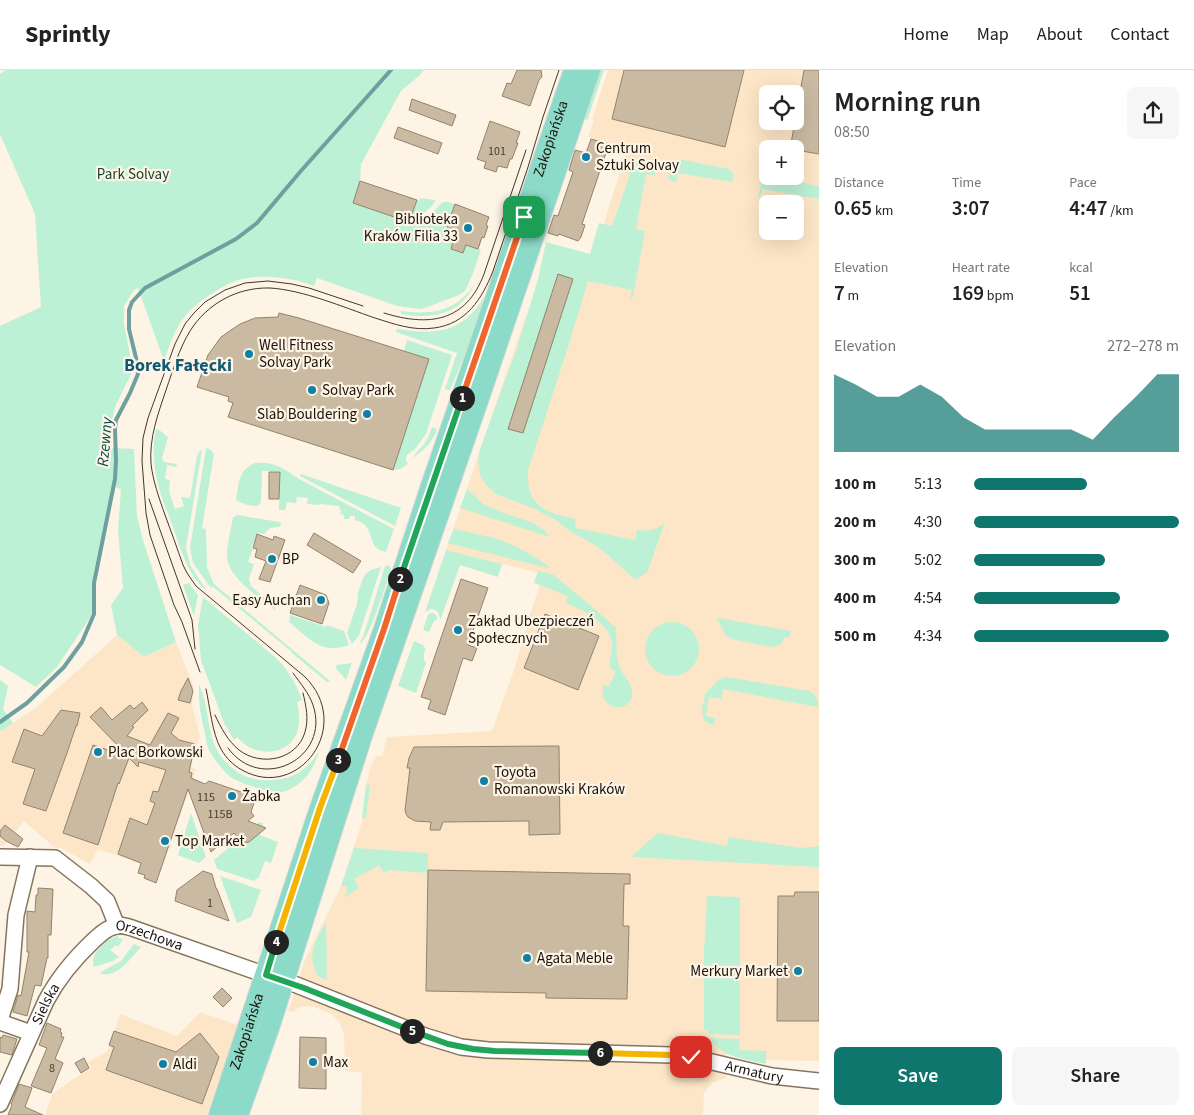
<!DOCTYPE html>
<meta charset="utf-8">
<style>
:root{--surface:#fff;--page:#f6f6f6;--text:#222;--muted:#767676;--line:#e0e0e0;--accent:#0f766e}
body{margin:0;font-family:"Source Sans 3",sans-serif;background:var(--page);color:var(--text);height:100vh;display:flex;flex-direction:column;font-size:19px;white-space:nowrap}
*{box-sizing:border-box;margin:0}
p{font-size:16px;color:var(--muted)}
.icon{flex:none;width:28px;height:28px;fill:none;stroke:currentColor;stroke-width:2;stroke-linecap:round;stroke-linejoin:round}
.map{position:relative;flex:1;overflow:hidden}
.panel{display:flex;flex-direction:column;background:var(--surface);width:375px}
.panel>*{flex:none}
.buttons{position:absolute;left:759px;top:15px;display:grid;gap:10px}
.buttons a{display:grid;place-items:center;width:45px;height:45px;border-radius:8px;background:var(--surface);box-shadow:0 5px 20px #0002;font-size:25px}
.pin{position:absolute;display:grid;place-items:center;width:42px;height:42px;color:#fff;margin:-21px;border-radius:10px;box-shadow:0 2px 8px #0006}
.km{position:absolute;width:25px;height:25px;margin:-12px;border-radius:50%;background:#222;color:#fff;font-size:14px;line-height:25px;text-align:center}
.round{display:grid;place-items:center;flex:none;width:52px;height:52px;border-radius:8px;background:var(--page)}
.overview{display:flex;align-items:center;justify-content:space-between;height:85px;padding:0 15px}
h1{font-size:28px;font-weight:600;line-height:38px}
.metrics{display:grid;grid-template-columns:repeat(3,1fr);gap:8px;height:85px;padding:5px 15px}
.metrics div{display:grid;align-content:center}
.metrics b{font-size:21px;font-weight:600}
.metrics small{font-size:14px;font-weight:400}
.metrics p{font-size:14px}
.chart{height:140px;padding:10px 15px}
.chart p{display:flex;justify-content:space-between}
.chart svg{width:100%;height:90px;margin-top:5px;fill:var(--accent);opacity:.7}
.cta{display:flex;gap:10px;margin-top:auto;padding:10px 15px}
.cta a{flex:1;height:58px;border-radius:8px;background:var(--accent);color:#fff;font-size:20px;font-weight:600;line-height:58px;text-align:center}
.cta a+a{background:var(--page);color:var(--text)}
ul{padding:0 15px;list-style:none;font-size:16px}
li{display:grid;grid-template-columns:80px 60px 1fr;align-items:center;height:38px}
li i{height:12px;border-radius:6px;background:var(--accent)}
header{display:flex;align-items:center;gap:30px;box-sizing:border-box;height:70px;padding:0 25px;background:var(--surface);border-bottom:1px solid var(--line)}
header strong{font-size:24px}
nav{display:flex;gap:28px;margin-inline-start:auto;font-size:18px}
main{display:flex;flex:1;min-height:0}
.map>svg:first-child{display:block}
.built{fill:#fde6c7;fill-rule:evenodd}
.green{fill:#bcf1d5}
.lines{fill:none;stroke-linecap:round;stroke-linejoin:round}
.stream{stroke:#6ea0a0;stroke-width:4}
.building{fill:#cabaa2;stroke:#92836c}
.minor-casing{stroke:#85755f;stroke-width:18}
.major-casing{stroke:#dad9d8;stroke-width:22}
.minor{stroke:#fff;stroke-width:15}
.major{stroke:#8cdac8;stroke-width:20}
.tram{stroke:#3f382e;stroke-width:1}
.split-1-casing{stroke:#fff;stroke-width:10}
.split-2-casing{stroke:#fff;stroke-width:10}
.split-3-casing{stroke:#fff;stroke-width:10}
.split-4-casing{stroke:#fff;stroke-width:10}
.split-5-casing{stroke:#fff;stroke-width:10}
.split-6-casing{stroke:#fff;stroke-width:10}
.split-7-casing{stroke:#fff;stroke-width:10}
.split-1{stroke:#f0652b;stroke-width:6}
.split-2{stroke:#22a559;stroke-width:6}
.split-3{stroke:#f0652b;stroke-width:6}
.split-4{stroke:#f5b400;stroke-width:6}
.split-5{stroke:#22a559;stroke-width:6}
.split-6{stroke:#22a559;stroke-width:6}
.split-7{stroke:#f5b400;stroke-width:6}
.poi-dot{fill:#0e7fa7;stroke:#fef4e5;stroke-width:2}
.labels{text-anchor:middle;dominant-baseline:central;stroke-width:4.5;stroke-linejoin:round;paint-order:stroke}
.number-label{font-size:12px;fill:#453d30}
.street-label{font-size:15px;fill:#19130a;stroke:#fef4e5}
.poi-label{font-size:15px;fill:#19130a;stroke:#fef4e5;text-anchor:start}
.park-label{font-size:15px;fill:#15442f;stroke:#fef4e5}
.water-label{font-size:16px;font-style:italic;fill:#054b4e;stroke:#fef4e5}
.quarter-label{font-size:18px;font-weight:bold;fill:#125975;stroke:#fef4e5}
</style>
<header>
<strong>Sprintly</strong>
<nav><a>Home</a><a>Map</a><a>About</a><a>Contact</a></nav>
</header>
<main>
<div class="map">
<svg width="819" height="1045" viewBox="0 0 819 1045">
<rect width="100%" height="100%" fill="#fef4e5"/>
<path class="built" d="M608 0H819V991L766 990 726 980V1008L712 1013 704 1023 703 1045H361L362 1003 345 1001 344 964 339 952 332 944 314 937 307 936 300 937 293 942 288 941 305 890 341 816 362 752 366 715 371 696 376 686H382L387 667 492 661 514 600 533 535 544 504 446 480 525 248 558 194 588 203 627 80 588 67 594 50 592 49ZM768 24H795V51H768ZM768 79H795V106H768ZM768 134H795V161H768Z
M117 565 144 587 176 572 193 615 192 635 200 666 191 697 196 699 161 801 98 779 90 794 61 778 54 777 24 751 4 776H0V662L38 636Z
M200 942 238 955 207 1045H45L51 1028 52 1024 81 1004 91 998 88 992 107 982 120 944 177 966Z"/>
<path class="green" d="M6 0H424L419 6 401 21 361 94 360 111 353 133 409 152 417 130 419 131 420 128 436 130 432 136 413 153 419 155 443 132H448L455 134 447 156 448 157 445 168 453 171 451 179 463 183 466 175 481 180 472 206 465 221 459 225 425 238 421 239 397 236 317 208 314 216C292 208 266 204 242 209 230 212 219 219 208 226 200 231 191 239 185 246 175 259 169 276 164 291L138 218 134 220 124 236V254L130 284 132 302 115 337 111 354 112 378 134 379 137 446 143 470 176 572 144 587 117 565 111 535 123 518 118 460 121 419 112 416 92 512V542L89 549 57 597 36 617 0 595V256L41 237 35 144 0 64V4Z
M598 0H604L587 51 583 45Z
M678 89 729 99 734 104 732 112 678 103 676 112 668 109 671 94Z
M646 90C655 91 657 97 655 105L646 104 636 159 645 161 633 227 630 229 632 220 588 211 568 277 528 400C526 436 545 443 576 449L575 458 635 470 637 460C647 461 656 461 663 454H664L648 501 642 506 636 509 633 508 608 485 595 475 571 462 554 449 535 439 496 424 486 415 480 405 478 391 480 379 517 278 538 209 546 172 590 184 599 153 612 156 630 105 625 101 630 93Z
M768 107 781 108 819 116V129L762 119 760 128 758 127 762 110Z
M474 215C460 246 430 249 401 244V241C432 245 455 242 474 215Z
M489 219 483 241 450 320 445 319 457 283 396 262 397 259C442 266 466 261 489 219Z
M407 270 452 285 426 364 416 378 407 385 406 388V391L408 394 400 399 393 400 429 289 404 281Z
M432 357 437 359C433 372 424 380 413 388 415 382 421 379 424 374 428 369 430 363 432 357Z
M158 359 168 367 162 388 164 392 177 394 176 397 167 395 165 409 170 410 169 421 175 439 184 436 181 427 190 428 197 386 199 382 202 380 186 477 190 495 205 518 204 519C186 501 180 477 172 454 165 436 157 417 155 398 153 385 153 372 156 360Z
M206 378 211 380 214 384 202 458 206 459 207 498 214 514 330 611 327 612 292 583V582L212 516 211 518 193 493 190 478Z
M255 393C274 391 285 399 299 409L394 459 386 482C364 478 378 456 355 450V446H350L349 449H344V445L340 444 341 441 339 436 320 434 319 435 307 434 308 428 297 427 296 433 287 432 285 440H279V438L280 401H262L261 432C260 433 260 434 259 435 254 438 240 433 236 430 239 413 238 400 255 393Z
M301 404 401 438 395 456 300 406Z
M467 419 483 434 503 443 531 452 543 459 550 467 460 438Z
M237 445 279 452 282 454 279 457 270 458 264 464 258 463 251 478 253 479 248 492 254 494 249 509 251 516 273 535 275 537V540C259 527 228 508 227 486 227 473 231 459 233 447Z
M454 459C468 462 483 465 497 469 516 475 533 485 549 497L548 498 448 473Z
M446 480 502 494 498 507 460 495 441 548 440 549C439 543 438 540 431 539L425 542Z
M389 495 391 499C386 514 371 564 361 573L360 572 363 567 385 496Z
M381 497 359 565 352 574 347 563 357 534 358 522 364 506 370 500Z
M538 501 554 505 590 535 616 558C617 571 615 585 620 598 623 606 632 612 632 622 633 627 630 632 626 635 619 639 609 637 605 630 602 626 603 620 603 615L609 616 616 601 610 598C609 591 612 582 612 574 610 553 583 540 566 533L568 526 534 513Z
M189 513 198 525 194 546 183 515Z
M203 527 275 587C288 599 296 613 302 630L297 632C299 640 300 650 298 659 293 681 267 687 249 677 245 675 241 671 237 667L234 670 224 653 201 590 198 555Z
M431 543H433L437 546V549L433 553 429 562 423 560 428 544Z
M290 545 326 557 327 555 344 561 349 575C321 585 310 569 289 552Z
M719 548 791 561 789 568 785 567 780 575 772 577 731 569 725 564 717 549Z
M645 579a27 27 0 1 1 54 0a27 27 0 1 1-54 0Z
M414 571 423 575 426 579C423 584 423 589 426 593L416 623 398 616Z
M352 593 346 610 335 597 337 595Z
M727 607 809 621C815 624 819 631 818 637L723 619 721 629 709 627 706 646 715 648 714 655C701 652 703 646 702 635L705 634 704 628 706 623 719 609Z
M0 610 8 616 3 639 13 653 0 662Z
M199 614C201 620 204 626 205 632 211 662 210 684 239 703 249 709 260 711 272 710 294 709 307 700 319 681 314 701 300 719 279 723 272 724 238 712 232 708 225 704 211 685 208 678 206 673 206 668 205 663 201 646 198 632 199 614Z
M366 715H370L366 748H362Z
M191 743 206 787 199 793 178 785Z
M259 752 263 753 260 765 278 772 271 793 265 791 259 807 254 811 217 799 214 790 239 769 242 773 250 772 251 771 245 764Z
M658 763 727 776 729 767 800 778 819 776V797L631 787Z
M354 778 428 783V803L389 800 384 803 379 795 354 809 359 818 344 828C346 824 349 821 346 816H341Z
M220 806 261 820 251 847 237 853Z
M707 826 740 827V965L709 964 708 961 704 960V874L705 871Z
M326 852 327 910 318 906C306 884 315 872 326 852Z
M117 866H118V868L123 869 118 877 116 875 110 880 119 887 113 891 94 897C89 884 106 870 117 866Z
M134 874 141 877C131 888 116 910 99 903L121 891Z
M710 968 740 969 739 980 766 981V994C746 989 721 988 710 968Z"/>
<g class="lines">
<path class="stream" d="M0 652 27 633 64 597 82 572 94 544V513L115 409 116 390 115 359 116 350 130 323 138 304 136 288 129 259V240L132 232 145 218 236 169 257 153 300 102 391 0"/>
</g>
<path class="building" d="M517 0H541L542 7 539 10 530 36 502 26 507 13 511 14Z
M624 0H744L725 77 612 49Z
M804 0H819V84L790 79Z
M412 29 456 45 452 56 409 40Z
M490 51 520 62 516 73H518L512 89H510L507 98 498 96 496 102 484 98 486 92 477 89Z
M398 57 442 73 438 84 394 68Z
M591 69 609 74 582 154 585 155 581 167 578 171 559 164 558 166 548 163 554 145 558 146 573 102 569 100 575 80 586 83Z
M360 111 417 130 409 152 353 133Z
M455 134 489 147 486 155 488 156 484 168 482 167 478 179 466 175 463 183 451 179 453 171 445 168 448 157 447 156Z
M558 204 573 209 523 363 508 359Z
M279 243 299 248 429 289 393 400 228 347 233 333 228 331 229 327 197 317 208 285 221 267 240 254 255 248 278 247Z
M269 402H280L279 429H269Z
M314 463 361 491 353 503 307 475Z
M257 464 273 470 274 466 285 470 270 512 259 509 266 491 255 487 257 479 253 478Z
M461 509 488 518 468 575 477 578 472 591 463 588 445 645 428 639 431 630 421 627Z
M300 515 326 525 329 533 322 554 290 543Z
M545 544 599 566 578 620 524 598Z
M188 608 193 621 190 633 178 630 181 621Z
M142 632 148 640 132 656 134 657 127 666 150 675 168 643 179 648 171 663 179 670 195 674 189 702 192 703 191 708 205 714 209 711 256 727 251 742 254 746 248 751 266 758 249 772 242 773 234 763 211 782 188 719 156 813 144 808 145 805 138 803 141 793 118 784 130 748 147 755 155 733 150 731 153 721 158 722 166 700 139 692 138 697 129 688 119 714 118 713 98 775 63 763 93 675 129 687 90 647 101 637 112 650 130 635 134 639Z
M61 640 80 643 77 656H76L67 683 46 741 23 734 35 699 12 692 24 659 42 666Z
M559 676 560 764 529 765V751L443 752 440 760H430L431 752 415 751 408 747 406 744 405 740 410 698H407L409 688 414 677Z
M5 755 23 769 18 777 6 771 0 766V761Z
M428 800 630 804V814H624L623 856H629L627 929 546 928V923L426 921Z
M203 801 212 804 216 818 217 819 229 851 175 831 177 820Z
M38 818 53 819 51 865H48V888H47L41 916 35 915 27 946 13 942 18 925 21 926 29 882H27V841L35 842 36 825H38Z
M795 822H819V951H777L778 826H794Z
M222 918 232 928 223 937 213 927Z
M47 953 61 959 60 962 62 963 61 967H64L55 989 63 993 51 1023 31 1016 47 978 39 975Z
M114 961 176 982 200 963 219 987 202 1034 106 1000 114 977 109 975Z
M3 965 17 969 12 985 0 982V967L2 968Z
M300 967 326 968V1019L299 1018Z
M84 988 89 998 81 1003 75 993Z
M19 1014 32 1018 25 1037 43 1045H8L12 1035 11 1034 14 1027Z"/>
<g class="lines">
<defs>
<g id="minor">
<path d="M0 787 55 788 91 816 107 831 117 856"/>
<path d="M0 950 10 919 16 845 30 787"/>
<path d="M0 952 31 963"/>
<path id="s1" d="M0 1034 46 931C58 908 75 888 94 870 100 865 105 859 113 857 120 854 125 856 132 858L266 905 284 910 425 966 461 977 488 980 672 985 691 987 772 1006 819 1011"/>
</g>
<g id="major">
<path id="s2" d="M219 1045 320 738 384 559 432 413 574 0"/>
<path d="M238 1045 269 958 362 666 479 328 590 0"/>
</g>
</defs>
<use href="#minor" class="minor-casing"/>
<use href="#major" class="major-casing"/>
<use href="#minor" class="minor"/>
<use href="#major" class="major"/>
<path class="tram" d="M384 243C429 257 466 252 484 204L526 80
M149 429 192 550 195 579
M200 602 182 552 174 535 150 465 146 443 142 391 143 368 148 348 175 274 185 254 194 243 205 232 225 220 245 213 268 211 292 214 309 218 363 236
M206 619C210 637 212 663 221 679 226 688 233 695 242 700 299 732 355 655 304 606L196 516 187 503 183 495C177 478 171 461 165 445 159 428 153 411 151 394 149 368 158 344 166 320 173 300 179 279 190 261 207 234 237 217 270 218 303 220 343 237 375 248 394 254 413 261 434 258 466 254 482 229 493 201L528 97 543 47 559 0
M215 645C221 658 228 671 239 680 261 697 297 690 305 662 309 649 306 636 303 623
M228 678C261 724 331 688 313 635 309 623 300 613 293 603"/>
</g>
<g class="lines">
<defs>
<path id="split-1" d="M462 328 524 147"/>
<path id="split-2" d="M400 509 462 328"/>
<path id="split-3" d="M338 690 384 559 400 509"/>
<path id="split-4" d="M276 872 320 738 338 690"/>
<path id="split-5" d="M276 872 266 905 304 918 412 961"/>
<path id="split-6" d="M412 961 448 974 473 979 495 981 600 983"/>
<path id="split-7" d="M600 983 672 985 691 987"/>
</defs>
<use href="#split-1" class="split-1-casing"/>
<use href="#split-2" class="split-2-casing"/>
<use href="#split-3" class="split-3-casing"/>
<use href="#split-4" class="split-4-casing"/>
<use href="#split-5" class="split-5-casing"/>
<use href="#split-6" class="split-6-casing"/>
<use href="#split-7" class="split-7-casing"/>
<use href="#split-1" class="split-1"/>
<use href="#split-2" class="split-2"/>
<use href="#split-3" class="split-3"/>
<use href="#split-4" class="split-4"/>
<use href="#split-5" class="split-5"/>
<use href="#split-6" class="split-6"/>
<use href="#split-7" class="split-7"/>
</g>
<g class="poi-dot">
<circle cx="586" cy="87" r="5"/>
<circle cx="468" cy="158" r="5"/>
<circle cx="249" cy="284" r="5"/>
<circle cx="312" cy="320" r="5"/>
<circle cx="367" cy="344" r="5"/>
<circle cx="272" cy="489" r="5"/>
<circle cx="321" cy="530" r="5"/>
<circle cx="458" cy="560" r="5"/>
<circle cx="98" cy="682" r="5"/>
<circle cx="484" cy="711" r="5"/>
<circle cx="232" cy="726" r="5"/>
<circle cx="165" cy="771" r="5"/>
<circle cx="527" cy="888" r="5"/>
<circle cx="798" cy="901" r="5"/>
<circle cx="313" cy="992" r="5"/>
<circle cx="163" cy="994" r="5"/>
</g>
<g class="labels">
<g class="number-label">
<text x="497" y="81">101</text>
<text x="206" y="727">115</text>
<text x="220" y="744">115B</text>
<text x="210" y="833">1</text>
<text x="52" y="998">8</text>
</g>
<g class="street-label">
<text stroke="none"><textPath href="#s2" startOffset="1031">Zakopiańska</textPath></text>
<text stroke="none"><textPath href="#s1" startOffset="252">Orzechowa</textPath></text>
<text stroke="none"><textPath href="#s1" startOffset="110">Sielska</textPath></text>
<text stroke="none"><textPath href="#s2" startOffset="88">Zakopiańska</textPath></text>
<text stroke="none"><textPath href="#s1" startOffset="879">Armatury</textPath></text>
</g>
<g class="poi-label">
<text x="596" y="78">Centrum<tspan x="596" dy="17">Sztuki Solvay</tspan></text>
<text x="458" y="149" text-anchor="end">Biblioteka<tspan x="458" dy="17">Kraków Filia 33</tspan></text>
<text x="259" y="275">Well Fitness<tspan x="259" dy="17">Solvay Park</tspan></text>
<text x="322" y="320">Solvay Park</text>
<text x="357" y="344" text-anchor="end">Slab Bouldering</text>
<text x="282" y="489">BP</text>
<text x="311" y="530" text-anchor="end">Easy Auchan</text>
<text x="468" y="551">Zakład Ubezpieczeń<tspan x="468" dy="17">Społecznych</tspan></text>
<text x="108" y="682">Plac Borkowski</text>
<text x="494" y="702">Toyota<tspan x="494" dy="17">Romanowski Kraków</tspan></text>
<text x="242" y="726">Żabka</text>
<text x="175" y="771">Top Market</text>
<text x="537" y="888">Agata Meble</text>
<text x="788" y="901" text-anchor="end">Merkury Market</text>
<text x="323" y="992">Max</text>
<text x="173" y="994">Aldi</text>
</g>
<g class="park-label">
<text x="133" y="104">Park Solvay</text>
</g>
<g class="water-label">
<text transform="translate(105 372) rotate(-85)">Rzewny</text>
</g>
<g class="quarter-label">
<text x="178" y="295">Borek Fałęcki</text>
</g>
</g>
</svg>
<div class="buttons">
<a><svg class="icon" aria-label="locate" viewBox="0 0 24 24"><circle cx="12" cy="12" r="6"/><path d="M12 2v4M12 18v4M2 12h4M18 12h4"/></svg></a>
<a>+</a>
<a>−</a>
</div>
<div class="pin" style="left:524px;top:147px;background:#1e9e55"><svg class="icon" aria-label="arrive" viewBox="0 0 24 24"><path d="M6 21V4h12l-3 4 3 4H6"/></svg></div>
<div class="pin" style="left:691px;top:987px;background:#d93025"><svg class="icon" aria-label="check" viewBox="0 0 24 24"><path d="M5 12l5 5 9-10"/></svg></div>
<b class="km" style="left:462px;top:328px">1</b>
<b class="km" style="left:400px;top:509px">2</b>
<b class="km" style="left:338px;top:690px">3</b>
<b class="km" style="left:276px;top:872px">4</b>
<b class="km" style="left:412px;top:961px">5</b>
<b class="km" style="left:600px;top:983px">6</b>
</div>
<section class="panel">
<div class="overview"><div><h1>Morning run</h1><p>08:50</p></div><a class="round"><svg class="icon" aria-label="share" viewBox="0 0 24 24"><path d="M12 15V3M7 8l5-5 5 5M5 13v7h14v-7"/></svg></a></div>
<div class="metrics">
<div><p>Distance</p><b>0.65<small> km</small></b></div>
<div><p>Time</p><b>3:07</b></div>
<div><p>Pace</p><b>4:47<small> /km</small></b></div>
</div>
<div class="metrics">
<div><p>Elevation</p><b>7<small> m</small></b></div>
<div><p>Heart rate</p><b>169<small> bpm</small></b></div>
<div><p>kcal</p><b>51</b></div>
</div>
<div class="chart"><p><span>Elevation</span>272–278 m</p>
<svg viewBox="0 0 160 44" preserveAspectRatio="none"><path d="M0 44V6L10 11L20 17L30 17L40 11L50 17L60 27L70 33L80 33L90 33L100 33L110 33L120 38L130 27L140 17L150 6L160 6V44z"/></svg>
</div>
<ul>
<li><b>100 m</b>5:13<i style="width:55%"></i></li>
<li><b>200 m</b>4:30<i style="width:100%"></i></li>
<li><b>300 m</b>5:02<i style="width:64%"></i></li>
<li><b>400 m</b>4:54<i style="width:71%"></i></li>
<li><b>500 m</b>4:34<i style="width:95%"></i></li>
</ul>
<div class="cta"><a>Save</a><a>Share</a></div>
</section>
</main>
